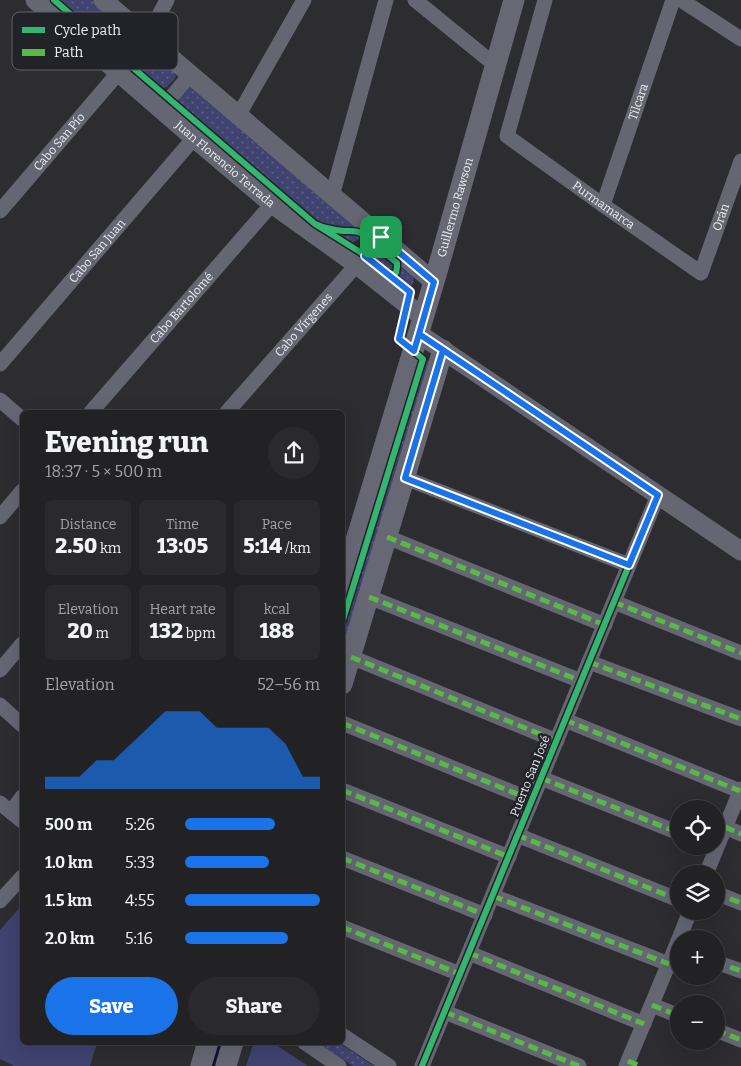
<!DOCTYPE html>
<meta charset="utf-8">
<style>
:root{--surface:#222225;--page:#2a2a2d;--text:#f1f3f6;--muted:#a2a4a7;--line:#3f3f42;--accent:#1a73e8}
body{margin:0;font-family:Bitter,serif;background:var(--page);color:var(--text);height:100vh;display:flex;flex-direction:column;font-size:19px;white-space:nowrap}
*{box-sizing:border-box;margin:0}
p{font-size:16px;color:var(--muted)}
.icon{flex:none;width:28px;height:28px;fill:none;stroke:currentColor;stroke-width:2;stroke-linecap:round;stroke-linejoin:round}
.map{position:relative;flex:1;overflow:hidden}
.sheet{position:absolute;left:20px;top:410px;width:325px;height:635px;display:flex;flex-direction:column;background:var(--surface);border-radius:8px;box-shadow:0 5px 20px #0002,0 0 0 1px var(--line)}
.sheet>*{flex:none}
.fabs{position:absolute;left:670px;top:800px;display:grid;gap:10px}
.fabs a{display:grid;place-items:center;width:55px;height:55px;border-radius:50%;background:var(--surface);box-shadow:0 5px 20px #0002,0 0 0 1px var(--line);font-size:25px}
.pin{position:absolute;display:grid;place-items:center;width:42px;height:42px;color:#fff;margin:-21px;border-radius:10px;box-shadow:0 2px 8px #0006}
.round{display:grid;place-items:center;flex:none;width:52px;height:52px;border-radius:26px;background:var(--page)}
.summary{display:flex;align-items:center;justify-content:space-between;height:85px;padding:0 25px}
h1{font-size:28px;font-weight:800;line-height:38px}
.stats{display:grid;grid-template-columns:repeat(3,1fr);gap:8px;height:85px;padding:5px 25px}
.stats div{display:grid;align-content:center;border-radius:8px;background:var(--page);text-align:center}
.stats b{font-size:21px;font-weight:800}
.stats small{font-size:14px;font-weight:400}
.stats p{font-size:14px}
.chart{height:140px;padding:10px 25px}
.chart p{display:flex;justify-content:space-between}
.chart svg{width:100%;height:90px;margin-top:5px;fill:var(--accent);opacity:.7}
.button{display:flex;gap:10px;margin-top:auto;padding:10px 25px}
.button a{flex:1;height:58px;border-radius:30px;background:var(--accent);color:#fff;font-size:20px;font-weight:800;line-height:58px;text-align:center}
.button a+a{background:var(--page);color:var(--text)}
ul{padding:0 25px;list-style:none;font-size:16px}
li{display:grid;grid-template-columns:80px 60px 1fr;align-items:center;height:38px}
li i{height:12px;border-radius:6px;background:var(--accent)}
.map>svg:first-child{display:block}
.grass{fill:url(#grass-dots)}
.pitch{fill:#404270}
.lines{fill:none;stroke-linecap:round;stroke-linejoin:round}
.stream{stroke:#140d3b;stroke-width:4.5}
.minor{stroke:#646672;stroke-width:15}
.tertiary{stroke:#646672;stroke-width:19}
.secondary{stroke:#686875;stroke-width:21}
.quiet{stroke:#58b947;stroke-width:5;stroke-dasharray:10 5;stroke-linecap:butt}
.cycleway-casing{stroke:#222229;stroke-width:9}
.cycleway{stroke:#33b770;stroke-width:6}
.route-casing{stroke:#fff;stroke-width:10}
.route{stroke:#1a73e8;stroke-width:6}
.labels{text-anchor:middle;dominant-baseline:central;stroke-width:5;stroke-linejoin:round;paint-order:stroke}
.street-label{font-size:12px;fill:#edeef2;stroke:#222229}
.key{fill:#222229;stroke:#5f5f65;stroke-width:1}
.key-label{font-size:14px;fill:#edeef2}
</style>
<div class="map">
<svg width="741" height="1066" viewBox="0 0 741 1066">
<defs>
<pattern id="grass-dots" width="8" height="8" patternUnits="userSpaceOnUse" patternTransform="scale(1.25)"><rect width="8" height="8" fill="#404270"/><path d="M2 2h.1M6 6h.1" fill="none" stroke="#5c5e85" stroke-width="1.8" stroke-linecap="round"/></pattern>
</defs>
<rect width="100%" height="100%" fill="#2d2d31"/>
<path class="grass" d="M58 0H93L173 70 176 77 167 87 163 88 158 87Z
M191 85 352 224C357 229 361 234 358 240L353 242 346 240 317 222 181 105 179 103 178 99Z
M382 253 413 276 414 281 411 286 407 287 404 284 375 261Z
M423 359 432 362 343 658V623Z
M319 1043H339L374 1066H353Z"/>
<path class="pitch" d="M22 905V1042L97 1043 90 1066H14L0 1059V930Z
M254 1042 273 1043 308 1066H246Z"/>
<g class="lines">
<path class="stream" d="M212 1066 219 1042"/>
<g class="minor">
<path d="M415 0 495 65"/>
<path id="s1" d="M545 0 507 136 603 205 701 273 741 161"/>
<path d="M681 0 741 39"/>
<path d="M147 38 167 0"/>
<path d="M161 109 190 75"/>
<path d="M238 116 304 0"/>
<path d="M332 196 386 0"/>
<path id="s2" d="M603 205 673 0"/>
<path id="s3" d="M0 211 119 72"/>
<path id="s4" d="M0 364 194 138"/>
<path d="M0 400 22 419"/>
<path id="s5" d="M91 412 272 204"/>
<path id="s6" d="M227 412 381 237"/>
<path d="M405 478 629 565"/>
<path d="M0 517 22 491"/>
<path d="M387 537 605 625"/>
<path d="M369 597 581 681"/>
<path d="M614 602 741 653"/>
<path d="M351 657 557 741"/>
<path d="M589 662 741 719"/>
<path d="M0 670 22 644"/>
<path d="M0 705 22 725"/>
<path d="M565 720 740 791"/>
<path d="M342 723 532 800"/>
<path d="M541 778 679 833"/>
<path d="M342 790 509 857"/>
<path d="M0 803 22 821"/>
<path d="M11 812 22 797"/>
<path d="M725 827 741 834"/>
<path d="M517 835 679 900"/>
<path d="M342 858 485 915"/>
<path d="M706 874 741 789"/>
<path d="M716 893 741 903"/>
<path d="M493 896 669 964"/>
<path d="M0 901 22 877"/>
<path d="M342 927 460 974"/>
<path d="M679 939 690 911"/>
<path d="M469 953 644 1024"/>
<path d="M716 962 741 971"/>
<path d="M652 1005 679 1016"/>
<path d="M445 1012 579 1066"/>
<path d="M716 1030 741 1040"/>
<path d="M342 1035 389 1066"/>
<path d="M304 1042 339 1066"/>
<path d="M422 1066 658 495"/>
<path d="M626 1066 679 939"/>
</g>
<g class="tertiary">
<path id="s7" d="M35 0 194 138 272 204 357 265 424 318"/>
<path d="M103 0 434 282"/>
<path d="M419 334 741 551"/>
</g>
<g class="secondary">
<path id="s8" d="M342 587 436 275 514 0"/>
<path d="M342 684 443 350"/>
<path d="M201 1066 208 1042"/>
<path d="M226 1066 233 1042"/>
</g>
<path class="quiet" d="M405 478 629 565
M387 537 605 625
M369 597 581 681
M614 602 741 653
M351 657 557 741
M589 662 741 719
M565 720 740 791
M342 723 532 800
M541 778 679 833
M342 790 509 857
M725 827 741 834
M517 835 679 900
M713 846 717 848
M342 858 485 915
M716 893 741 903
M493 896 669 964
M342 927 460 974
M676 946 679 947
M469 953 644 1024
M716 962 741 971
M652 1005 679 1016
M445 1012 579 1066
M716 1030 741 1040
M628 1061 640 1066"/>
<defs>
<path id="cycleway" d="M54 0 315 224 360 252 388 273 393 274 396 273 397 267V263L361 233C355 230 351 231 344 231 334 230 324 228 315 224
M342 623 423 359 399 339 410 292 388 273
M422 1066 658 495"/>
</defs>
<use href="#cycleway" class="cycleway-casing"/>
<use href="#cycleway" class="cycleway"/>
</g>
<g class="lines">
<defs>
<path id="route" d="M381 237 434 282 419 334 443 350 658 495 629 565 405 478 443 350 419 334 414 351 399 339 410 292 365 256 381 237"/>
</defs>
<use href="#route" class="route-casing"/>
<use href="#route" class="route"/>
</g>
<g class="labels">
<g class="street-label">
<text stroke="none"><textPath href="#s2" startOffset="109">Tilcara</textPath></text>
<text stroke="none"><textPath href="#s3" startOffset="91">Cabo San Pío</textPath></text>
<text stroke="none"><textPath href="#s7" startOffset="251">Juan Florencio Terrada</textPath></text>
<text stroke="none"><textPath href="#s1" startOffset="260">Purmamarca</textPath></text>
<text stroke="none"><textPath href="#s8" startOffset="396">Guillermo Rawson</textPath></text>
<text stroke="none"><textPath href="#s1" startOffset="438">Orán</textPath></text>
<text stroke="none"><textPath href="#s4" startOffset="149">Cabo San Juan</textPath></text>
<text stroke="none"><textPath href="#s5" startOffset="138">Cabo Bartolomé</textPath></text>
<text stroke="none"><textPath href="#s6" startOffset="116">Cabo Vírgenes</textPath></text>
<text transform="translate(530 776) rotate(-68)">Puerto San José</text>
</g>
</g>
<rect x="12" y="12" width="166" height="58" rx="8" class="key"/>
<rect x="22" y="27" width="23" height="6" fill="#33b770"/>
<rect x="22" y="49" width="23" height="7" fill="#58b947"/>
<g class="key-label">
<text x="54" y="35">Cycle path</text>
<text x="54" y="57">Path</text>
</g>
</svg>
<div class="fabs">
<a><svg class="icon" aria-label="locate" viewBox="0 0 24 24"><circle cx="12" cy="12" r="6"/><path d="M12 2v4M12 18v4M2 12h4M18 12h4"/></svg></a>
<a><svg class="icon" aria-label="layers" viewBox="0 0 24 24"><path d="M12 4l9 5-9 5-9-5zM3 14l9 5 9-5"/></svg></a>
<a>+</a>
<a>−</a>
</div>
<div class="pin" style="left:381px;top:237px;background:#1e9e55"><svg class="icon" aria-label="arrive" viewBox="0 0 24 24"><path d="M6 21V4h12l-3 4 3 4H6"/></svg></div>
<section class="sheet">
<div class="summary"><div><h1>Evening run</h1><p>18:37 · 5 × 500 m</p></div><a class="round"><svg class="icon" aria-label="share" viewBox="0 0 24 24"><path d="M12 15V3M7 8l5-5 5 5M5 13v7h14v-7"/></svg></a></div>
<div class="stats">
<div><p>Distance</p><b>2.50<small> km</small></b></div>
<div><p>Time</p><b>13:05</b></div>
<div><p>Pace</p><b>5:14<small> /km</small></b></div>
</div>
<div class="stats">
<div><p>Elevation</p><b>20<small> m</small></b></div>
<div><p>Heart rate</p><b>132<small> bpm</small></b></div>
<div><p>kcal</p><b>188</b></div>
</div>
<div class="chart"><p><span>Elevation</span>52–56 m</p>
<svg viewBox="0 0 160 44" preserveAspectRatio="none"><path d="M0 44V38L10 38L20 38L30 30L40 30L50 22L60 14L70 6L80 6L90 6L100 14L110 14L120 14L130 14L140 22L150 38L160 38V44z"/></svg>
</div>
<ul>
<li><b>500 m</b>5:26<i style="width:67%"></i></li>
<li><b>1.0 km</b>5:33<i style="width:62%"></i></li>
<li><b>1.5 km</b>4:55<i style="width:100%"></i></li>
<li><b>2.0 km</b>5:16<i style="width:76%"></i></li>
</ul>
<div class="button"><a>Save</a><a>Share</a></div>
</section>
</div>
